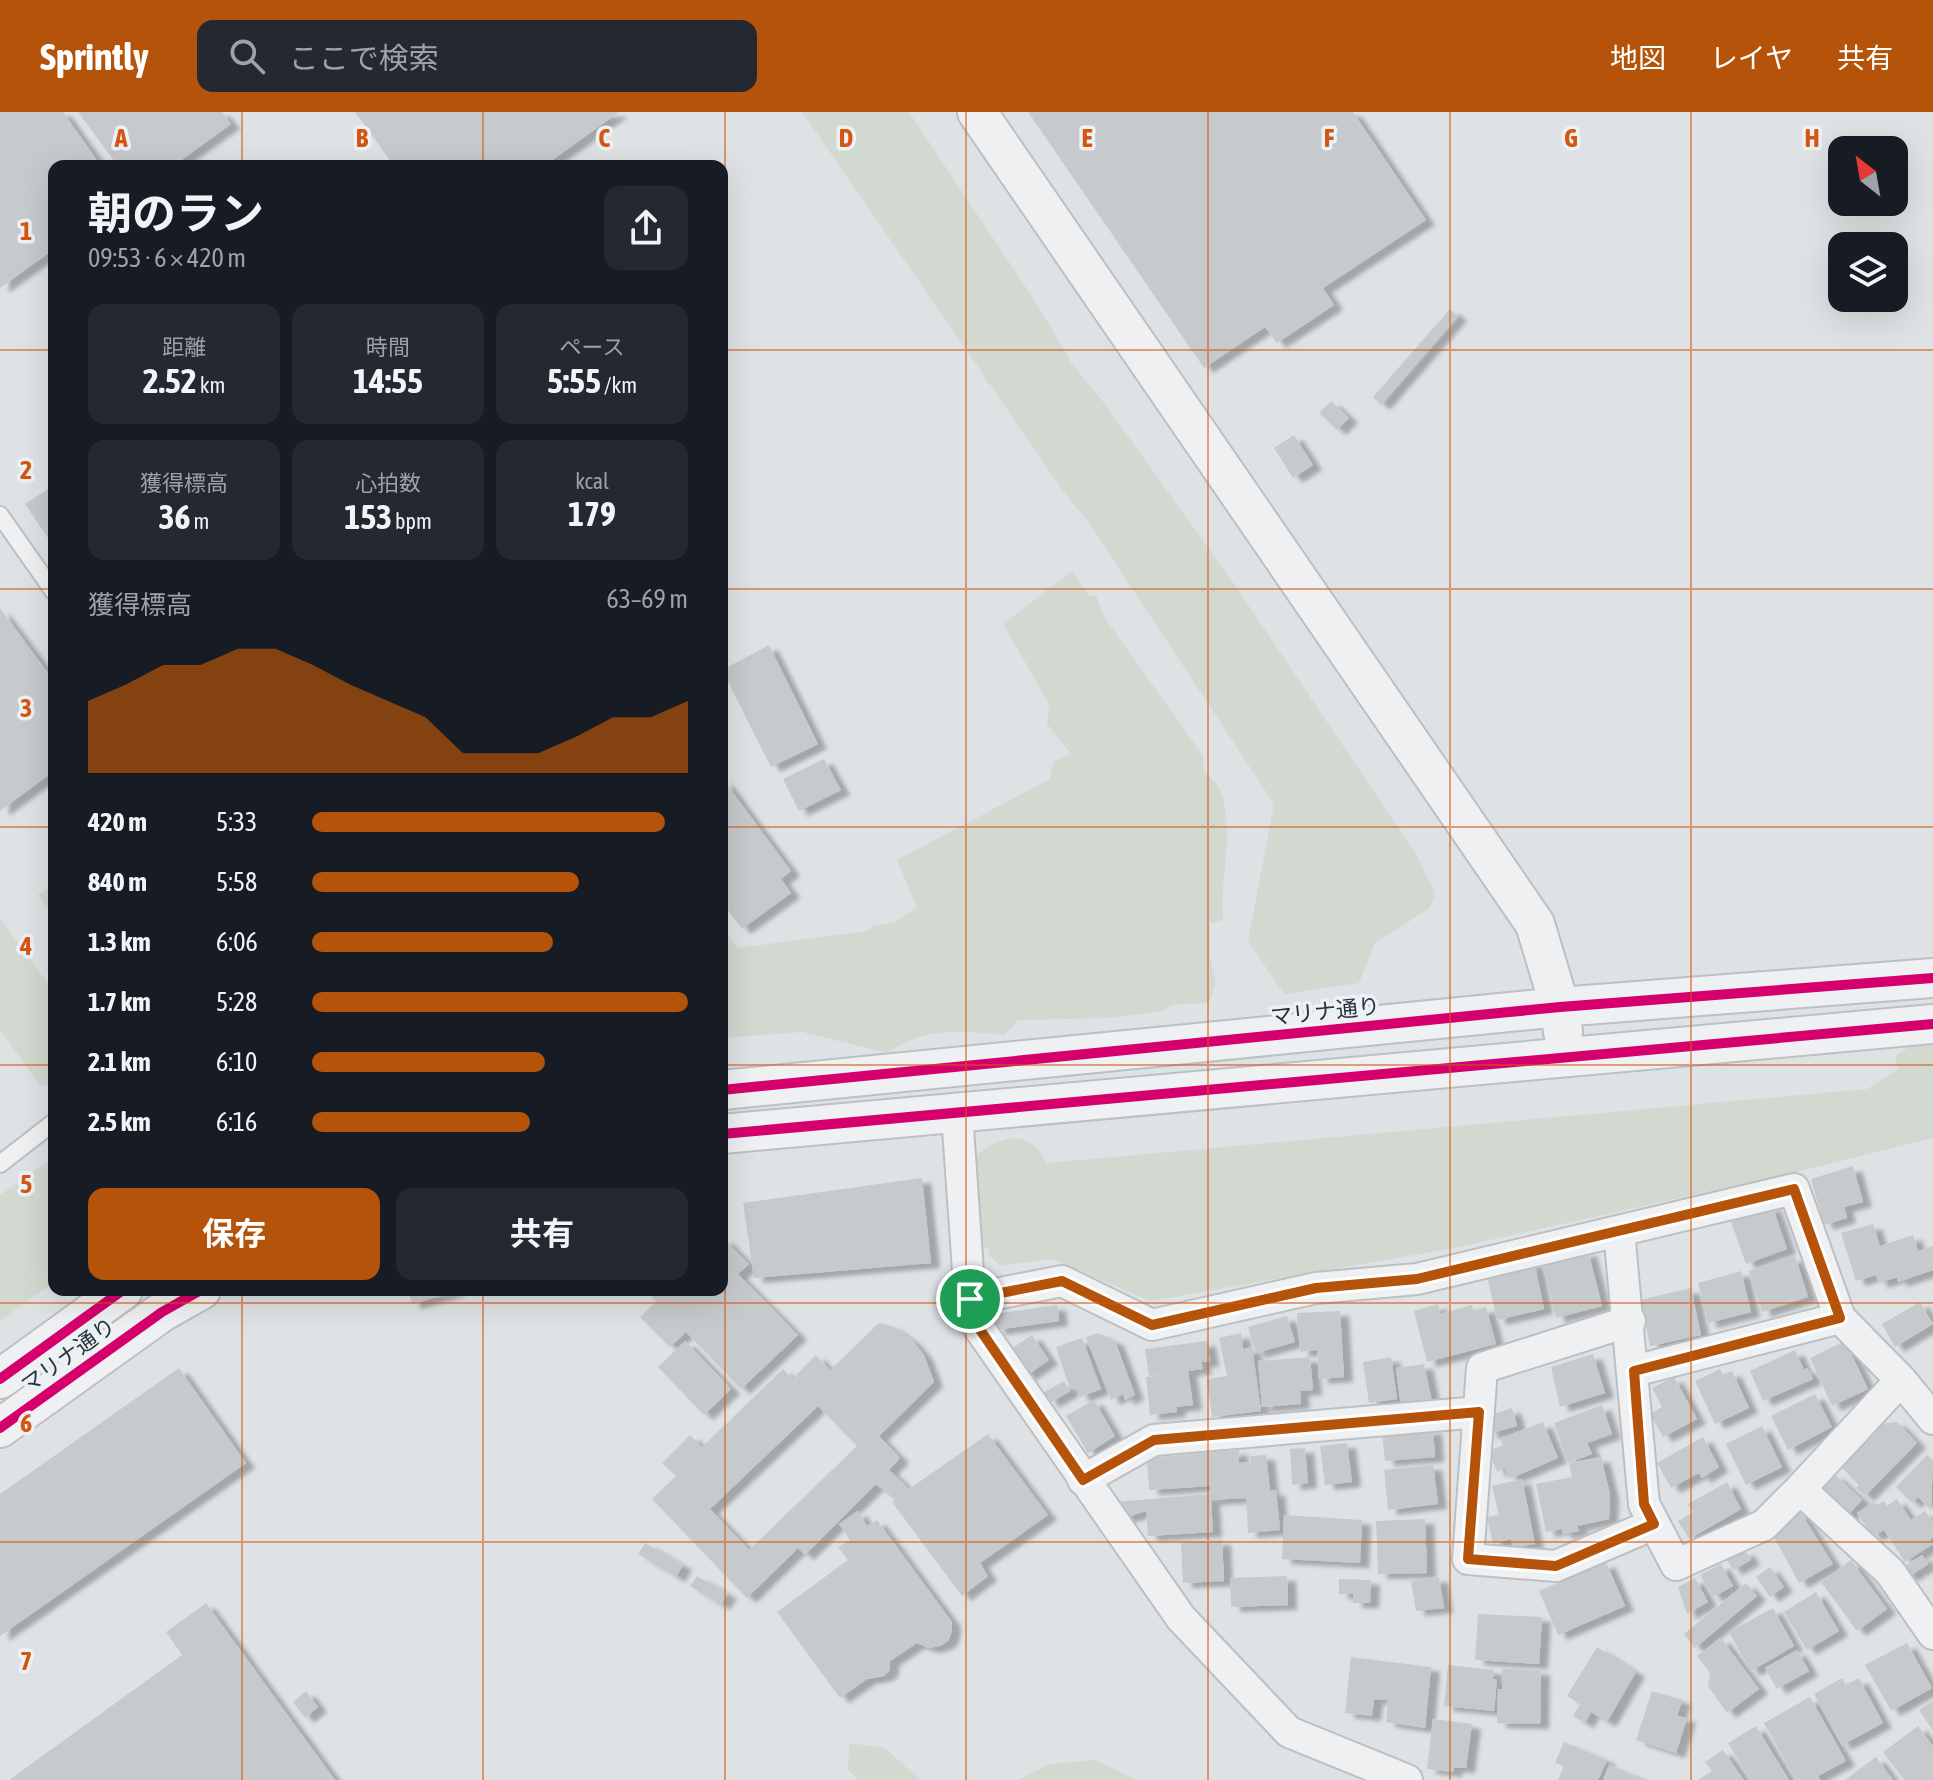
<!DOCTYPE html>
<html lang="ja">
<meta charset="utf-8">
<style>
:root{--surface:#171b24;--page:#242831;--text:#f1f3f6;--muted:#9ea1a6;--accent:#b45309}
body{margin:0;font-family:"Asap Condensed","Noto Sans JP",sans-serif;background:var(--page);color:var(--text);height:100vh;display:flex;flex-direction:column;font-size:30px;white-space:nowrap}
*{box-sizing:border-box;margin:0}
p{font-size:26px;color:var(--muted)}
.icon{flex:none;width:44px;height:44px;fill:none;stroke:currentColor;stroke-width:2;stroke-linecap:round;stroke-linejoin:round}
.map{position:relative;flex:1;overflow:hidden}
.side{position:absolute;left:48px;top:48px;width:680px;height:1136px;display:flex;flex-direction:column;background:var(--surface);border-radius:16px;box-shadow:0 8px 32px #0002}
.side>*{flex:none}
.needle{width:52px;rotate:329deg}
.fabs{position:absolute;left:1828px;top:24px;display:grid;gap:16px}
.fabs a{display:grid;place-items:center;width:80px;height:80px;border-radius:16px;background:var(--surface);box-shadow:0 8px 32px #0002;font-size:40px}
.pin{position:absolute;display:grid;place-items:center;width:68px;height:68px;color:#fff;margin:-34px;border:4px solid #fff;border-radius:50%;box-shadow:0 2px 8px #0007}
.round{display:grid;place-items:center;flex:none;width:84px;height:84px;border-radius:16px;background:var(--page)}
.summary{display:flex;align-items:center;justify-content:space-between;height:136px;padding:0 40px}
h1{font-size:44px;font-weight:700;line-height:60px}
.metrics{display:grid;grid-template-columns:repeat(3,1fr);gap:12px;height:136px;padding:8px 40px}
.metrics div{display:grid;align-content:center;border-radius:16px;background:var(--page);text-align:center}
.metrics b{font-size:34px;font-weight:700}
.metrics small{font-size:22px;font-weight:400}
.metrics p{font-size:22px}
.chart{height:224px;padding:16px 40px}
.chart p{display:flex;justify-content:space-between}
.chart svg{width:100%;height:144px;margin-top:8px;fill:var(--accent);opacity:.7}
.button{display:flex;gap:16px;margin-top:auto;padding:16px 40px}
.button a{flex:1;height:92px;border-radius:16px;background:var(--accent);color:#fff;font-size:32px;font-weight:700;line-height:92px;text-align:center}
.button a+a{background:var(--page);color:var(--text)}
ul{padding:0 40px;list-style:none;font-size:26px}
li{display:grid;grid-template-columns:128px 96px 1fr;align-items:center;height:60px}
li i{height:20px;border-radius:10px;background:var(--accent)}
header{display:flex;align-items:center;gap:48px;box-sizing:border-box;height:112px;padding:0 40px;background:var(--accent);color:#fff}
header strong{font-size:38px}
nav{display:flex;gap:44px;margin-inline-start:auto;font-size:28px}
.search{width:560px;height:72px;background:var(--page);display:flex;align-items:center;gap:20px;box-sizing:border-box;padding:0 28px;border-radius:16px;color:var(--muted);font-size:30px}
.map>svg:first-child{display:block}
.green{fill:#d1d9d0}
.building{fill:#c7cacd;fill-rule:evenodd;filter:url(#shadow)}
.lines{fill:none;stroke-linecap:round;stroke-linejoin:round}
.service-casing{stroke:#bdc0c3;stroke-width:20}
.minor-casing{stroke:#bdc0c3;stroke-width:34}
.tertiary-casing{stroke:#bdc0c3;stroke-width:42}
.service{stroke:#eff0f1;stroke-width:16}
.minor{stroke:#eff0f1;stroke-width:30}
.tertiary{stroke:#eff0f1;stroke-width:38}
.cycleway-casing{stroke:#ecf1f5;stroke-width:15}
.cycleway{stroke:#d6006c;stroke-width:10}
.route-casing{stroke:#fff;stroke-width:16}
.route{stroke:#b45309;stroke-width:10}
.grid{fill:none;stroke:#d55511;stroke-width:2;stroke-opacity:0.55}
.labels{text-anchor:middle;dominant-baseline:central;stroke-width:7;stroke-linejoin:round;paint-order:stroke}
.street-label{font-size:22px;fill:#26323d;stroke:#ecf1f5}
.grid-label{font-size:26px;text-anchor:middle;font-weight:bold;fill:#d55511;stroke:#ecf1f5;stroke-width:7;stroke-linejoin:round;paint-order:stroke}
</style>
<header>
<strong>Sprintly</strong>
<div class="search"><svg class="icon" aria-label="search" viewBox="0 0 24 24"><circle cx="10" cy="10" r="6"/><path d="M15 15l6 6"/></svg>ここで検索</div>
<nav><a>地図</a><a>レイヤ</a><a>共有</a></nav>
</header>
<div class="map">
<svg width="1933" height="1668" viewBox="0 0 1933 1668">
<defs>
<filter id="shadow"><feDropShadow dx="9" dy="5" stdDeviation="2" flood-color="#0004"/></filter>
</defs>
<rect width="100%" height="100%" fill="#dfe2e5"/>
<path class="green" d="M802 0H909L1037 192 1072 252 1101 287 1230 466 1416 742 1435 781 1430 796 1375 831 1359 871 1284 882 1248 829 1274 692 1089 411 1063 379 989 271 987 272 985 265Z
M1072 459 1089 484 1096 483 1103 503 1203 644 1204 660C1209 665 1218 671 1220 678 1236 720 1219 766 1223 808L1210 811V847L1216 870 1209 891 1171 893 1163 899 1110 906 1018 908 1005 923C959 919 927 914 887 941L802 920 722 926V814L738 836 867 819 873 814 895 810 917 795 897 748 1050 667 1054 649 1071 642 1047 612 1049 592 1003 512Z
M54 772V804L38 783Z
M0 806 54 880V974L40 973 0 918Z
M1933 928V1026L1797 1060 1449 1137 1150 1189 1052 1147 1000 1154 989 1143 988 1137 977 1130 971 1048C987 1034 1008 1019 1031 1031 1037 1034 1043 1045 1047 1051L1867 977 1898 957 1895 945 1911 933Z
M54 1045V1170L0 1209V1083Z
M849 1631 885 1636 920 1668H858L848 1658Z
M1095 1648 1137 1668H1018L1050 1652Z"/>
<path class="building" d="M0 0H63L101 54H54V137L0 176Z
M78 0H222L231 12 173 54H118Z
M355 0H619L544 54H394Z
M1028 0H1353L1426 108 1323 176 1334 193 1277 231 1265 215 1204 256Z
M1450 197 1458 204 1381 293 1373 285Z
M1331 289 1349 306 1337 318 1319 301Z
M1294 323 1313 353 1293 366 1274 336Z
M54 373V435L25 392Z
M0 496 54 569V659L0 699Z
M769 533 818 632 771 655 722 558Z
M824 647 841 678 799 699 783 667Z
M722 666 791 759 781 767 791 781 742 817 722 790Z
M1853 1054 1863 1090 1844 1095 1847 1106 1824 1113 1811 1067Z
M922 1066 931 1151 754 1166 743 1091Z
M1772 1093 1787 1137 1746 1152 1730 1107Z
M1873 1112 1880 1134 1913 1123 1918 1139 1933 1134V1158L1898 1170 1897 1165 1879 1171 1876 1163 1856 1169 1841 1121Z
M722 1125 749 1152 738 1162 798 1223 741 1277 686 1220 670 1235 640 1205 656 1189 645 1178H722Z
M1588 1139 1602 1194 1556 1206 1542 1151Z
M1795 1144 1808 1185 1762 1200 1749 1159Z
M1534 1149 1544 1197 1497 1208 1486 1160Z
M1741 1159 1751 1200 1708 1211 1698 1171Z
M1691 1176 1701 1223 1650 1234 1640 1188Z
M408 1178H457V1179L412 1192Z
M1920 1190 1933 1212 1895 1235 1882 1212Z
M1438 1192 1440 1202 1472 1193 1473 1199 1486 1195 1496 1232 1427 1250 1414 1199Z
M1057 1193 1059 1209 996 1218 993 1202Z
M1340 1199 1344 1265 1319 1267 1317 1238 1300 1240 1297 1201Z
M1287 1204 1295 1230 1256 1241 1248 1215Z
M879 1211 892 1214 912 1228 924 1243 934 1270 879 1324 900 1346 889 1358 909 1377 988 1322 1048 1403 980 1451 988 1464 962 1484 892 1390 895 1388 876 1372 805 1443 798 1436 747 1486 652 1387 676 1364 662 1351 690 1323 702 1335 783 1257 792 1267 816 1243 830 1258ZM818 1294 857 1334 749 1438 710 1397Z
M1098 1221 1115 1229 1135 1283 1125 1288 1123 1282 1111 1288 1086 1225Z
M1241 1221 1243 1237 1252 1235 1261 1299 1212 1305 1207 1267 1227 1264 1219 1226Z
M1032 1223 1049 1248 1026 1264 1009 1238Z
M1082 1226 1101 1277 1080 1285 1077 1276 1070 1277 1056 1235Z
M685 1229 731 1277 704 1303 658 1255Z
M1207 1229 1210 1250H1201L1203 1257 1188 1259 1193 1293 1176 1295 1177 1300 1150 1303 1146 1265 1171 1262 1149 1264 1145 1237Z
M1845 1229 1868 1277 1832 1294 1810 1246Z
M1795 1238 1804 1258 1807 1256 1813 1267 1763 1289 1750 1259Z
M1593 1242 1605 1281 1560 1295 1551 1255Z
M1310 1245 1313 1278 1300 1279 1301 1292 1262 1295 1258 1249Z
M1391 1245 1397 1287 1369 1291 1363 1250Z
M1424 1252 1432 1290 1401 1295 1396 1256Z
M179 1256 246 1351 0 1524V1382Z
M1720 1257 1723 1263 1732 1259 1749 1296 1715 1312 1695 1269Z
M1674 1265 1697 1307 1663 1325 1650 1302 1662 1295 1652 1276Z
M1064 1269 1070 1279 1050 1291 1044 1280Z
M1815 1282 1832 1315 1788 1338 1771 1304Z
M1094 1288 1115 1324 1088 1341 1066 1304Z
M1602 1293 1612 1322 1587 1331 1592 1342 1568 1351 1554 1311Z
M1512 1296 1517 1314 1489 1322 1484 1305Z
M1543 1310 1558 1346 1509 1367 1505 1356 1497 1360 1488 1339 1503 1333 1500 1327Z
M1897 1310 1917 1331 1865 1384 1856 1376 1859 1373 1841 1355 1880 1312Z
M1762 1314 1782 1355 1746 1373 1726 1332Z
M1433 1317 1435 1345 1385 1349 1382 1321Z
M1703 1325 1719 1355 1702 1366 1699 1361 1671 1376 1657 1351Z
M1347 1331 1352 1370 1325 1373 1320 1334Z
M1305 1336 1308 1371 1292 1373 1290 1337Z
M1239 1338V1351L1251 1350 1250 1344 1266 1343 1270 1379 1276 1378 1280 1418 1248 1421 1246 1386 1211 1388 1213 1420 1148 1424 1146 1399 1125 1406 1113 1390 1211 1382 1210 1374 1149 1378 1147 1346Z
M1927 1343 1933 1348 1931 1398 1918 1385 1912 1391 1896 1375Z
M1601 1345 1610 1382 1609 1407 1577 1414 1579 1419 1563 1422 1562 1417 1546 1420 1536 1372 1572 1365 1569 1351Z
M1433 1353 1438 1392 1388 1398 1384 1358Z
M1834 1362 1862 1388 1845 1406 1817 1380Z
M1522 1367 1535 1432 1513 1435 1511 1427 1493 1432 1487 1405 1499 1403 1492 1374Z
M1727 1370 1741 1397 1689 1427 1678 1409 1693 1400 1688 1392Z
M1897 1387 1911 1408 1925 1399 1933 1410V1425L1930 1427 1933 1432 1905 1450 1884 1418 1873 1424 1857 1401 1874 1390 1877 1393 1884 1389 1887 1394Z
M1799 1398 1833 1452 1799 1471 1772 1422Z
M858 1399 867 1414 877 1408 952 1510 951 1522 948 1529 940 1534 929 1536 917 1531 890 1549V1558L884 1564 867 1567 840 1586 777 1500 848 1448 838 1435 850 1428 839 1412Z
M1284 1403 1362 1408 1360 1451 1282 1447Z
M1425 1407 1427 1461 1378 1462 1376 1409Z
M1222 1428 1224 1469 1183 1471 1181 1430Z
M645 1431 683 1453 676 1465 638 1442Z
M1745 1438 1751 1448 1733 1458 1727 1448Z
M1922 1443 1928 1452 1908 1465 1902 1456Z
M1851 1448 1887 1497 1857 1519 1821 1470Z
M1606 1450 1625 1494 1558 1523 1539 1479Z
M1721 1452 1733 1474 1713 1485 1700 1463Z
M1770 1455 1784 1475 1770 1485 1756 1465Z
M697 1464 728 1482 721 1493 690 1474Z
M1287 1464 1288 1493 1231 1495 1230 1466Z
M1439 1465 1444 1496 1416 1499 1411 1469Z
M1695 1466 1708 1490 1687 1502 1678 1475Z
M1339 1467 1371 1468 1370 1491H1353V1482H1339Z
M1746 1471 1757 1484 1695 1536 1684 1522Z
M1816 1480 1839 1519 1807 1538 1784 1500Z
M206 1491 335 1668H9L182 1543 166 1520Z
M1773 1496 1794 1534 1751 1559 1729 1520Z
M1478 1502 1542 1505 1539 1552 1475 1548Z
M1721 1526 1759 1577 1727 1601 1708 1574 1710 1561 1697 1544Z
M1907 1531 1932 1576 1891 1599 1865 1553Z
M1597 1535 1636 1560 1607 1610 1591 1600 1585 1611 1573 1604 1580 1592 1567 1584Z
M1797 1538 1809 1559 1777 1577 1765 1556Z
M1351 1545 1431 1555 1425 1616 1386 1610 1388 1588 1374 1587 1372 1604 1345 1601Z
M1448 1553 1494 1558 1493 1567H1497L1494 1599 1444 1594Z
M1502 1557 1541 1558 1540 1612 1497 1611 1498 1577H1502Z
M1842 1566 1846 1573 1859 1566 1883 1611 1842 1633 1814 1582Z
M306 1579 318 1595 305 1606 293 1590Z
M1652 1579 1682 1588 1677 1604 1687 1606 1676 1641 1636 1628Z
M1810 1585 1846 1649 1818 1664 1820 1668H1796L1764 1611Z
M1933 1589V1619L1919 1598Z
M1433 1607 1472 1612 1466 1656 1454 1655 1453 1660 1427 1657Z
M1756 1614 1789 1668H1750L1728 1631Z
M1918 1614 1933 1634V1668H1904L1883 1640Z
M1564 1630 1607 1648 1598 1668H1558L1564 1654 1555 1651Z
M1723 1638 1744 1668H1698L1712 1659 1705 1650Z
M1876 1645 1893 1668H1845Z
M1609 1653 1647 1668H1603Z"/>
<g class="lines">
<defs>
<path id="service" d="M0 403 54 480
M0 1052 54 1010"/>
<path id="minor" d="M957 1002 970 1187 1062 1169 1152 1213 1316 1176 1417 1167 1794 1077 1840 1206 1901 1268 1800 1377 1890 1460 1933 1522
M1619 1119 1644 1392 1676 1453 1764 1413 1800 1377
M970 1187 972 1206 1181 1506 1289 1620 1407 1668
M1630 1209 1482 1256 1468 1447 1556 1454 1654 1412
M1634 1259 1840 1206
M1901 1268 1933 1307
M1083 1368 1154 1328 1479 1300"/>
<path id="tertiary" d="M977 0 1535 812 1560 895 1563 920
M722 978 1560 895 1933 866
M722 1022 1933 912
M0 1267 123 1178
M0 1316 162 1200 201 1178"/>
</defs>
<use href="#service" class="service-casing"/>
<use href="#minor" class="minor-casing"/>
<use href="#tertiary" class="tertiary-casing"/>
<use href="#service" class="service"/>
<use href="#minor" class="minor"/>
<use href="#tertiary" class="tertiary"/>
<defs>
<path id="cycleway" d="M722 978 1560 895 1933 866
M722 1022 1933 912
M0 1267 123 1178
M0 1316 162 1200 201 1178"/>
</defs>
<use href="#cycleway" class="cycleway-casing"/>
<use href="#cycleway" class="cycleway"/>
</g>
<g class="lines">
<defs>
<path id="route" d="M1794 1077 1840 1206 1634 1259 1644 1392 1654 1412 1556 1454 1468 1447 1479 1300 1154 1328 1083 1368 972 1206 970 1187 1062 1169 1152 1213 1316 1176 1417 1167Z"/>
</defs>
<use href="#route" class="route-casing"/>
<use href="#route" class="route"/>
</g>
<path class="grid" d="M242 0V54M483 0V54M725 0V1668M966 0V1668M1208 0V1668M1450 0V1668M1691 0V1668M0 238H54M722 238H1933M0 477H54M722 477H1933M0 715H54M722 715H1933M0 953H54M722 953H1933M242 1178V1668M483 1178V1668M0 1191H1933M0 1430H1933"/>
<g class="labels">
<g class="street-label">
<text transform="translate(1325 899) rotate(-6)">マリナ通り</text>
<text transform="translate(68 1243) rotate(-36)">マリナ通り</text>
</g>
</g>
<g class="grid-label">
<text x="121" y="35">A</text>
<text x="362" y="35">B</text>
<text x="604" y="35">C</text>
<text x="846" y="35">D</text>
<text x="1087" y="35">E</text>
<text x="1329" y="35">F</text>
<text x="1571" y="35">G</text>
<text x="1812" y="35">H</text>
<text x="26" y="128">1</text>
<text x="26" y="367">2</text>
<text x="26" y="605">3</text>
<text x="26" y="843">4</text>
<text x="26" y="1081">5</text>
<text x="26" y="1320">6</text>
<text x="26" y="1558">7</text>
</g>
</svg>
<div class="fabs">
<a><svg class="needle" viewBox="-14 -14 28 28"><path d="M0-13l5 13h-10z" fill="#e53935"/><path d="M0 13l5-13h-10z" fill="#9ea1a6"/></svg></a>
<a><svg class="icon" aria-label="layers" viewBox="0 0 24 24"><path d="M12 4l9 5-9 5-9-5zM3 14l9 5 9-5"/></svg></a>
</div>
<div class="pin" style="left:970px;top:1187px;background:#1e9e55"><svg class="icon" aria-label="arrive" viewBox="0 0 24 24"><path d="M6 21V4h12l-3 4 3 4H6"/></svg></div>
<section class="side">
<div class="summary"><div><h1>朝のラン</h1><p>09:53 · 6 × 420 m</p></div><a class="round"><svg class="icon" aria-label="share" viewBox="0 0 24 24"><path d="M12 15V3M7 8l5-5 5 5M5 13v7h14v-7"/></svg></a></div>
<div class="metrics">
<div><p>距離</p><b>2.52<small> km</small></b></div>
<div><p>時間</p><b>14:55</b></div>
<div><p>ペース</p><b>5:55<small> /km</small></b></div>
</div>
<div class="metrics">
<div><p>獲得標高</p><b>36<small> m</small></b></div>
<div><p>心拍数</p><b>153<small> bpm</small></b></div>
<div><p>kcal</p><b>179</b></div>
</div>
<div class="chart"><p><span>獲得標高</span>63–69 m</p>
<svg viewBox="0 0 160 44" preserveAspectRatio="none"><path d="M0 44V22L10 17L20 11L30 11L40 6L50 6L60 11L70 17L80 22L90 27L100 38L110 38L120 38L130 33L140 27L150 27L160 22V44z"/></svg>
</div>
<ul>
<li><b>420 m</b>5:33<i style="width:94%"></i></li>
<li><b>840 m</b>5:58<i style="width:71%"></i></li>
<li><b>1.3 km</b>6:06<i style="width:64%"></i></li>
<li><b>1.7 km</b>5:28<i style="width:100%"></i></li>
<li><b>2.1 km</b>6:10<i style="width:62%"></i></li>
<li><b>2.5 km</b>6:16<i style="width:58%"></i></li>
</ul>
<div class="button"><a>保存</a><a>共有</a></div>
</section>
</div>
